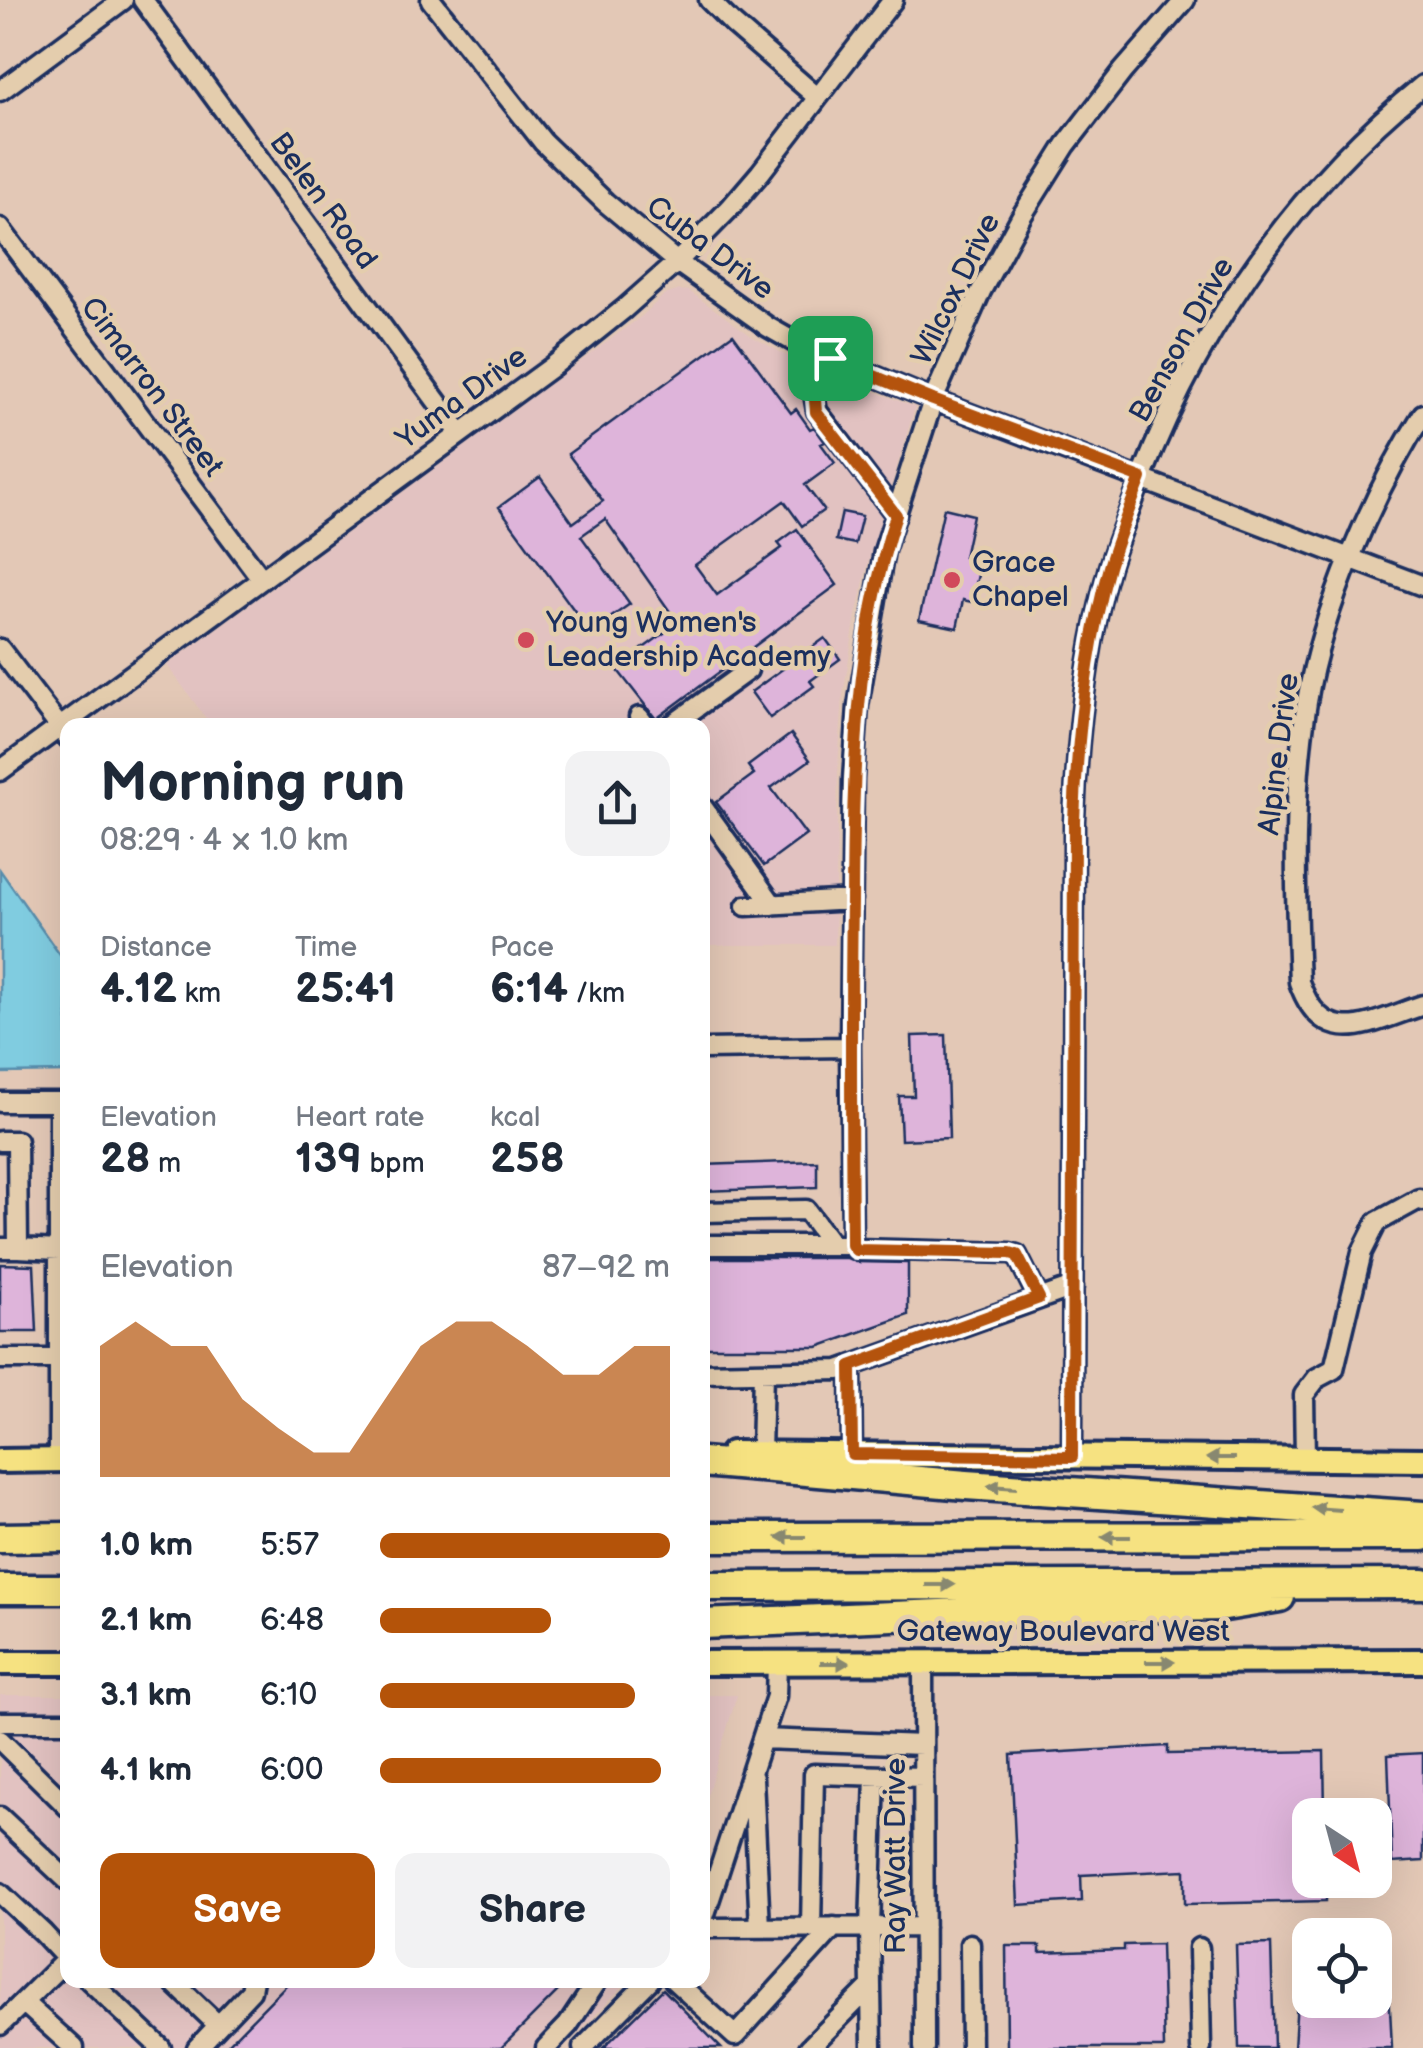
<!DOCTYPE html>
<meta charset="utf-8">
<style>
:root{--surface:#fff;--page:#f2f2f3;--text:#1f2937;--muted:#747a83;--accent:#b45309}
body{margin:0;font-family:"Balsamiq Sans",sans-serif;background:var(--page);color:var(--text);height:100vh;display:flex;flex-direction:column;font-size:38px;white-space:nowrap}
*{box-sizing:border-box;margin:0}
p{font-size:32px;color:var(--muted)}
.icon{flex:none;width:55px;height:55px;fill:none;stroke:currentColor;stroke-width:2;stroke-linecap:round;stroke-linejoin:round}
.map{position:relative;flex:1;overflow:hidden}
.side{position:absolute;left:60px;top:718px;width:650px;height:1270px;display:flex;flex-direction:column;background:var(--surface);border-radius:20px;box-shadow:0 10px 40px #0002}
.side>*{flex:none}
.needle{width:65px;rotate:144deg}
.fabs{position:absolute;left:1292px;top:1798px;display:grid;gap:20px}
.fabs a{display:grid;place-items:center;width:100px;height:100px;border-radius:20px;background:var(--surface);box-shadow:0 10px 40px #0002;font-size:50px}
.pin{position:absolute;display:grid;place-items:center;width:85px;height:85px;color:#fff;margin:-42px;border-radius:20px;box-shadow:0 5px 15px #0006}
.round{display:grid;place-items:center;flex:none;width:105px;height:105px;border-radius:20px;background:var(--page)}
.summary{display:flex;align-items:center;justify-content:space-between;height:170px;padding:0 40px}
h1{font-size:55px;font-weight:600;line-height:75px}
.figures{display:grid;grid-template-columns:repeat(3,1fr);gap:15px;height:170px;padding:10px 40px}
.figures div{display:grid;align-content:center}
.figures b{font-size:42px;font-weight:600}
.figures small{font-size:28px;font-weight:400}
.figures p{font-size:28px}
.chart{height:280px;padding:20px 40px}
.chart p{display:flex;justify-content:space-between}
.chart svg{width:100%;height:180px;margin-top:10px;fill:var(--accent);opacity:.7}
.button{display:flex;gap:20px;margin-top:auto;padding:20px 40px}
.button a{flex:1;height:115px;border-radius:20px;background:var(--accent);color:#fff;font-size:40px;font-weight:600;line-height:115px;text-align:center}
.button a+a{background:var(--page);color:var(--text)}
ul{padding:0 40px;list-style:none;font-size:32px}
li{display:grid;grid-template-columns:160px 120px 1fr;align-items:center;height:75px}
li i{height:25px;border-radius:12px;background:var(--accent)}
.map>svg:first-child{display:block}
.built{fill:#e2c2c1}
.water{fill:#80cce0;stroke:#588dac;stroke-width:2.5}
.building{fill:#deb4da;stroke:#1b2f5e;stroke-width:2.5}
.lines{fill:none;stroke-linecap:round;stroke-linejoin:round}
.minor-casing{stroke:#1b2f5e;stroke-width:25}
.major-casing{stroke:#1b2f5e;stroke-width:30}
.highway-casing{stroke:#1b2f5e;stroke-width:35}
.minor{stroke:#e4cdad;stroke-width:18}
.major{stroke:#f6e281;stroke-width:22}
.highway{stroke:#f6e281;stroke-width:28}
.oneway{fill:#888870}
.route-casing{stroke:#fff;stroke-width:20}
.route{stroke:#b45309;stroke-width:12}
.poi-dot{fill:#d1495b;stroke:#e4cdad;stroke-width:4}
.labels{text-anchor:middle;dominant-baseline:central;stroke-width:9;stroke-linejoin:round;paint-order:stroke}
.street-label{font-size:30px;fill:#1b2f5e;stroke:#e4cdad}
.poi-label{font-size:30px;fill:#1b2f5e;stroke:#e4cdad;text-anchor:start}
</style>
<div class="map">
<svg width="1423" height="2048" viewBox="0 0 1423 2048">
<rect width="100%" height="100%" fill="#e3c8b6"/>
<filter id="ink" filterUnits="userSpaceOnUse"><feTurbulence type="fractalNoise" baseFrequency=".01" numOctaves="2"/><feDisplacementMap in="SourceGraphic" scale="20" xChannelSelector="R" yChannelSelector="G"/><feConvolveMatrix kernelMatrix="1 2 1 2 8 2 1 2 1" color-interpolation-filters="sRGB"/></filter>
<g filter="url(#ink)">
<path class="built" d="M680 290 689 291 753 337 798 362 915 407 870 556 856 615 843 695 838 766 835 945H703L702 725H211L167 665 642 316 664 295Z
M0 1695H67L68 1980H629L563 2048H0Z
M703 1695H737L703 1809 702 1695Z"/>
<path class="water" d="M0 870 67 965V1072L0 1073Z"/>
<path class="building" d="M733 334 791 413 796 409 810 429 814 427 825 442 821 444 835 463 805 485 824 510 802 526 784 501 695 565 717 595 782 548 778 543 797 529 837 585 656 719 616 668 678 623 605 519 581 536 630 604 590 632 499 507 540 477 573 523 603 501 568 454Z
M944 508 973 515 964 557 981 561 972 602 963 600 957 628 919 620Z
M842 512 862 516 855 544 836 540Z
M825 638 840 659 810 681 814 686 770 718 751 692Z
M791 734 810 760 771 788 806 835 764 866 716 802 754 774 748 766Z
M946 1035 949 1138 901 1140 899 1096H914L912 1036Z
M817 1161V1187L702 1191V1165Z
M702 1258H847L856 1262 908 1263V1315L818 1347H702Z
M0 1264 34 1265 37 1332H0Z
M1168 1746V1754L1324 1751 1325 1815H1310V1880H1326V1901L1185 1904V1870L1081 1875 1082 1901 1018 1905 1011 1755Z
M1423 1753V1861L1392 1863 1388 1755Z
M1161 1944 1164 2048H1007L1006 1946H1040V1953L1124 1950V1945Z
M1271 1944 1274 2048H1239L1236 1945Z
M1375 1968H1388L1392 2048H1294L1297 2000H1375Z
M291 1980H569L501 2048H224Z
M663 1989 721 2048H603Z"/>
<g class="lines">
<defs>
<path id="minor" d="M143 0 460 433
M431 0 543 142 605 202 677 262 768 327 798 344 933 400 1423 586
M709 0 733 24 817 97
M0 91 123 0
M0 228 261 578
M830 358 815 400 817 411 896 515
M1423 414C1373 493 1322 609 1307 702 1292 795 1295 888 1299 982 1324 1053 1371 1022 1423 1005
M0 649 68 738
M639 717 645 725
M672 725 748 670
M0 771 553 366 624 309 677 262 730 208 760 173 893 0
M702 806 773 905
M746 906 852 900
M702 1049 850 1047
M0 1102H67
M59 1102V1461
M0 1141H17L18 1248H0
M702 1212 806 1210 832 1245
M702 1245H852L856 1249 1010 1253 1017 1255 1039 1299
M852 1245 850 1047 853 780 858 706 884 551 933 400 981 291 1021 217 1066 145 1123 71 1185 0
M18 1248 59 1250
M0 1359H59
M851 1366 852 1454
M702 1373 839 1370 1073 1287
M761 1453 763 1372
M1072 1457 1074 821C1077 735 1086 650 1109 567 1115 547 1123 528 1130 509 1188 345 1287 195 1423 85
M1305 1459 1304 1395 1317 1378 1334 1369 1362 1252 1377 1222 1419 1199 1423 1201
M923 1663 924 2048
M0 1722H68
M762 1739 923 1745
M0 1740 68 1807
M753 1778 760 1928
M0 1817 68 1881
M0 1893 43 1933 67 1959 0 2025
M702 1923 776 1696 777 1663
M811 1927 814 1774 923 1777
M702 1928 924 1927
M970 1944 971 2048
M1199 1948 1201 2048
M89 1980 161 2048
M171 1980 218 2025
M674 1980 735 2036 834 1927
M23 2002 74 2048
M197 2048 251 1991 253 1980
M546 2048 568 2025 598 1980
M583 2048 650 1980
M809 2048 871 1986
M872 2048 870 1927 875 1776"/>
<path id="major" d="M732 1453 1423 1460
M0 1461 68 1460
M0 1663H68
M702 1663 1423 1661"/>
<path id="highway" d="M702 1462 966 1485 1423 1516
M702 1537 1423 1536
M0 1538 68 1537
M702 1586 1423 1584
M0 1589H68
M702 1624 1083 1608 1225 1606 1280 1597"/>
</defs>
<use href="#minor" class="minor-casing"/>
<use href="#major" class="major-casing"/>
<use href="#highway" class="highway-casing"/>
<use href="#minor" class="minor"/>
<use href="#major" class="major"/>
<use href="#highway" class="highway"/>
</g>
<defs><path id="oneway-solid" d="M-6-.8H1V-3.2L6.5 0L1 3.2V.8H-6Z" transform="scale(2.5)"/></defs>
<g class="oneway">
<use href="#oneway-solid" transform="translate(1221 1458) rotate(-180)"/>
<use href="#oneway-solid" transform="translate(1002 1487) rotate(-176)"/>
<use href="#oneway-solid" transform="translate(1326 1509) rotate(-176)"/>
<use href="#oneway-solid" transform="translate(791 1537) rotate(180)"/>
<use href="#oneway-solid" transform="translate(1116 1537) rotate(180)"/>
<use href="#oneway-solid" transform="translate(940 1585)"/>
<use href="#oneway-solid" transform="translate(1160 1662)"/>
<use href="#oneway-solid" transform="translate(835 1663)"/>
</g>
</g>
<g class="lines" filter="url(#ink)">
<defs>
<path id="route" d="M830 358 933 400 1141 478C1130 507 1118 537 1109 567 1086 650 1077 736 1074 821L1072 1457 852 1454 851 1366 1039 1298 1017 1255 1010 1253 856 1250 852 1245C851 1130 850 1016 852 901 853 772 855 640 896 515L816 412 815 400Z"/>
</defs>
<use href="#route" class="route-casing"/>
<use href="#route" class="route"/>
</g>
<g class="poi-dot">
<circle cx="952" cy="580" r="10"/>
<circle cx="526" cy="640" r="10"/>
</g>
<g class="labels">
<g class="street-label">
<text transform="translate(323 201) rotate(54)">Belen Road</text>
<text transform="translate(710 248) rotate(37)">Cuba Drive</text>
<text transform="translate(956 289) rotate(-64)">Wilcox Drive</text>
<text transform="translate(1182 340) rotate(-61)">Benson Drive</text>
<text transform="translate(152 387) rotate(53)">Cimarron Street</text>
<text transform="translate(462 398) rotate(-36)">Yuma Drive</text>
<text transform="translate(1279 754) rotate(-83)">Alpine Drive</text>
<text x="1063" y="1632">Gateway Boulevard West</text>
<text transform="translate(896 1856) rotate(-90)">Ray Watt Drive</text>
</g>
<g class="poi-label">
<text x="972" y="563">Grace<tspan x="972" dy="34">Chapel</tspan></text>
<text x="546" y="623">Young Women's<tspan x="546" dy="34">Leadership Academy</tspan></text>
</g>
</g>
</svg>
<div class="fabs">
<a><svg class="needle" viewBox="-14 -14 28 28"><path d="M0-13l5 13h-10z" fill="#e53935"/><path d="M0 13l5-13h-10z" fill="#747a83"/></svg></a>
<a><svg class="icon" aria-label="locate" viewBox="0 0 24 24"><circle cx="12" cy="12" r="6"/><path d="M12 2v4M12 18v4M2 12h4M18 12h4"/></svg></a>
</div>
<div class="pin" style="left:830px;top:358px;background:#1e9e55"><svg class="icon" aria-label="arrive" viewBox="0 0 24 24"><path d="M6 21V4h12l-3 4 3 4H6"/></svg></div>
<section class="side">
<div class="summary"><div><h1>Morning run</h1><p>08:29 · 4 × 1.0 km</p></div><a class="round"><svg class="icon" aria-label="share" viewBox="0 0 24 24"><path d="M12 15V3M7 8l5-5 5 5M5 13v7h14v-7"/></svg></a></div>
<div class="figures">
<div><p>Distance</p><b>4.12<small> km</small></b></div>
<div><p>Time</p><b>25:41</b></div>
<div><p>Pace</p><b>6:14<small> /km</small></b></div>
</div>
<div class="figures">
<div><p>Elevation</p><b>28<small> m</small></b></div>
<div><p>Heart rate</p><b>139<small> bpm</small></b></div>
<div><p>kcal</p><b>258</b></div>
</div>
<div class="chart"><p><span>Elevation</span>87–92 m</p>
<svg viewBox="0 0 160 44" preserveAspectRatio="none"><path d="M0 44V12L10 6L20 12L30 12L40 25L50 32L60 38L70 38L80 25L90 12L100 6L110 6L120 12L130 19L140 19L150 12L160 12V44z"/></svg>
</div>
<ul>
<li><b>1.0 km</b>5:57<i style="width:100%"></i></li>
<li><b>2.1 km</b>6:48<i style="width:59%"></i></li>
<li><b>3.1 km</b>6:10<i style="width:88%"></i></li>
<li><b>4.1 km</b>6:00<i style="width:97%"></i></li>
</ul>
<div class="button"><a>Save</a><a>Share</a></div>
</section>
</div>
